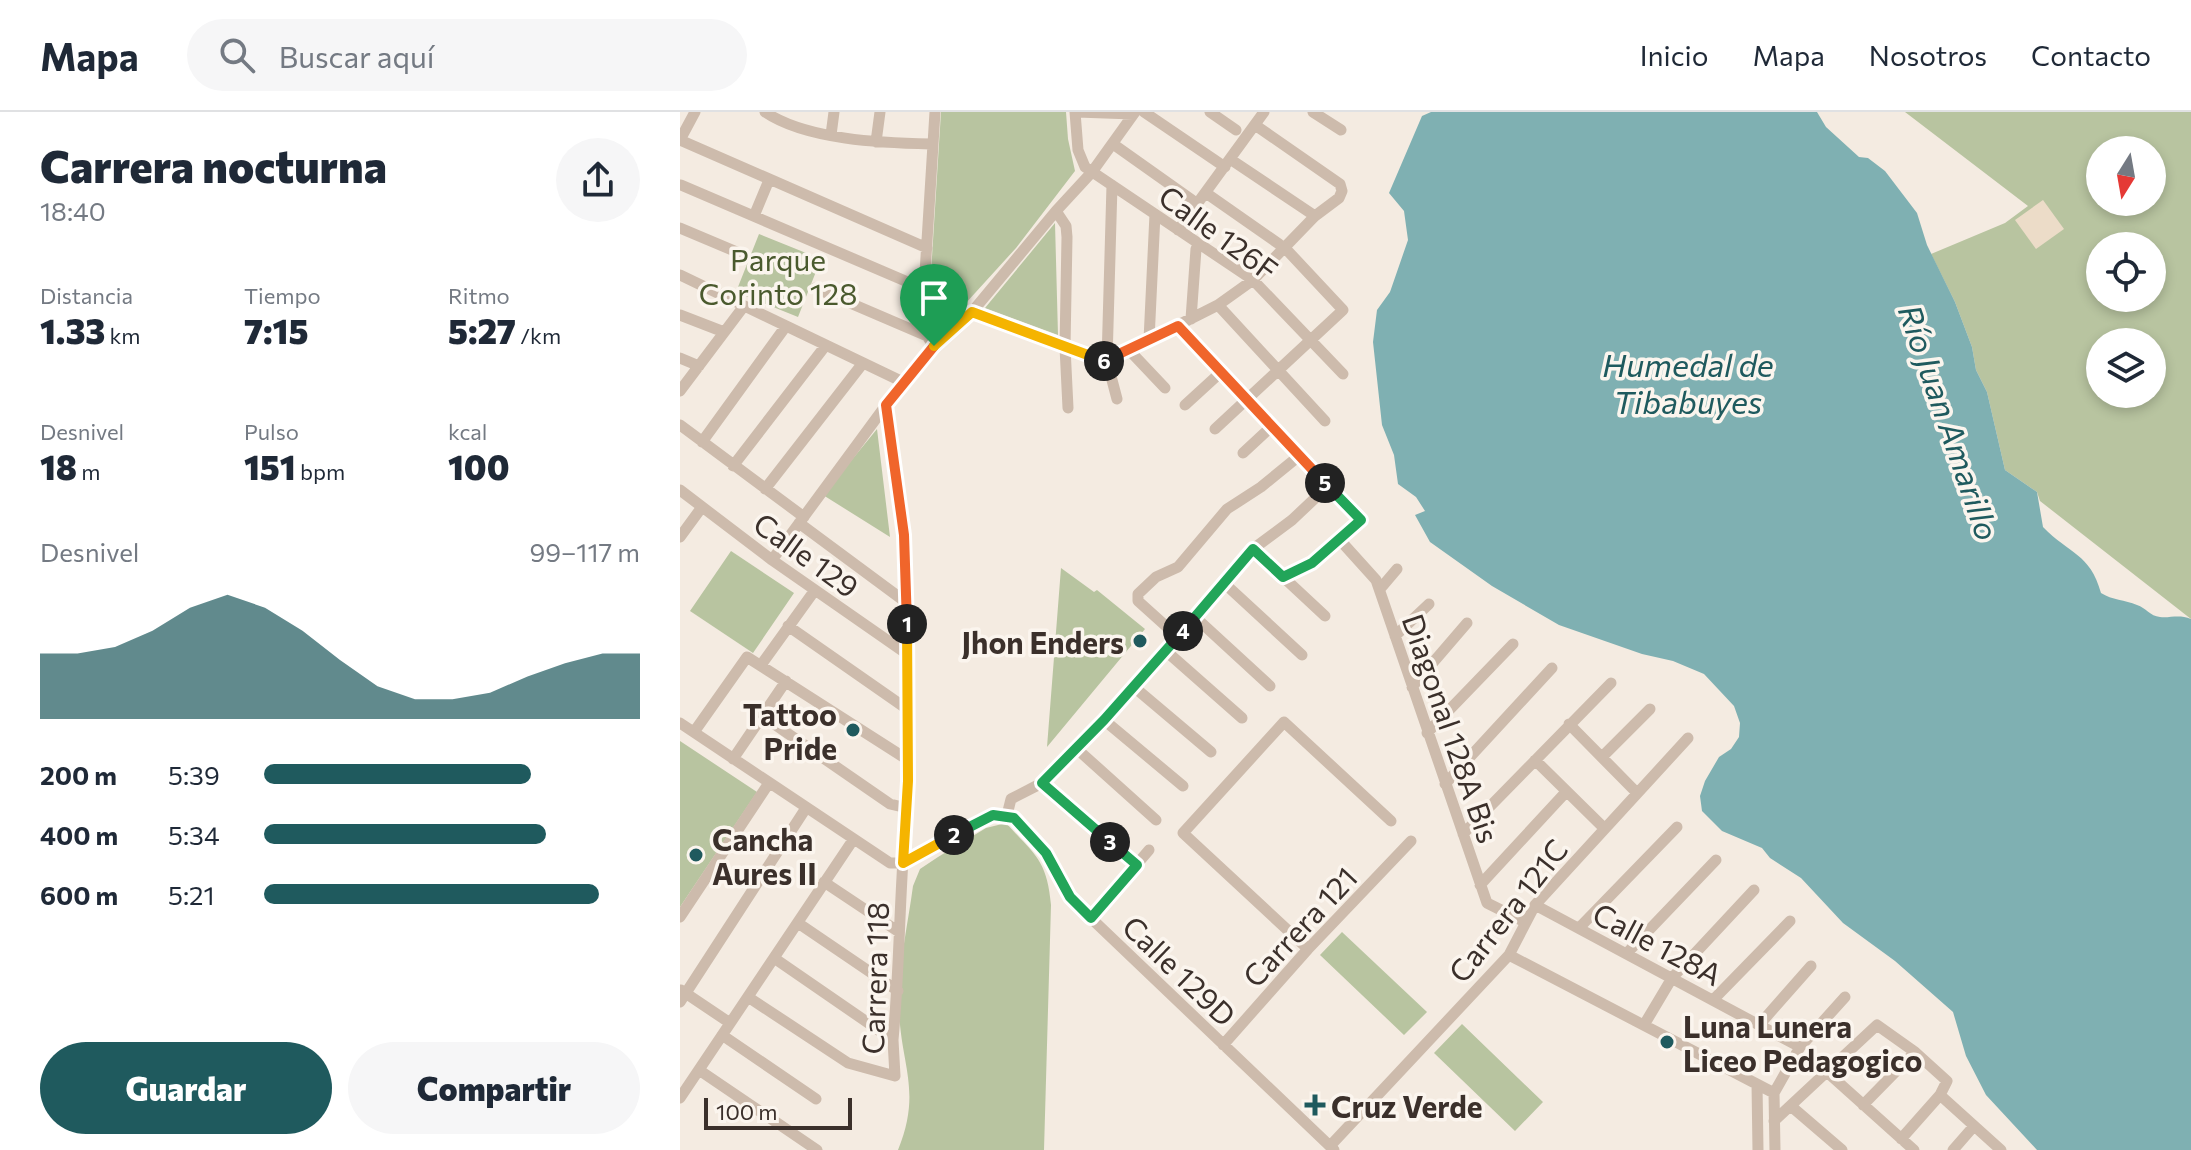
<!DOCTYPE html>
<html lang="es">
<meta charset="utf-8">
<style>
:root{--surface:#fff;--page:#f6f6f7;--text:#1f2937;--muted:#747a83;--line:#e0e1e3;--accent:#1f5a5e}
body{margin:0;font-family:Commissioner,sans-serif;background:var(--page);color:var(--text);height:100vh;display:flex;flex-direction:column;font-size:30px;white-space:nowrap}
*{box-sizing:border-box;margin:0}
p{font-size:26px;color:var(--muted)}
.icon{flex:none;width:44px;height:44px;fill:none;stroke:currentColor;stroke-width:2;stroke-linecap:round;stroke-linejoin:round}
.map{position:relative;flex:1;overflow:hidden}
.sheet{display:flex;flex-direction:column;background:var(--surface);width:680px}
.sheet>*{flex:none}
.needle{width:52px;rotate:191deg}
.controls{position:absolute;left:1406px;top:24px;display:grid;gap:16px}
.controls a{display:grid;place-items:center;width:80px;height:80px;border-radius:50%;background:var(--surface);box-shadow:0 4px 12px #0003;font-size:40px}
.scale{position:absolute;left:24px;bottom:20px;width:148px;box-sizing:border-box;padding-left:8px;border:4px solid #3b302b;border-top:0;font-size:22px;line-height:28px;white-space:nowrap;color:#3b302b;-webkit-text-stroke:6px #fbf5ee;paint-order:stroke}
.pin{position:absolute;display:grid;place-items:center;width:68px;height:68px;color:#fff;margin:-82px -34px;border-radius:50% 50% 50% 0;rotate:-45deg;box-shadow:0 0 8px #0007}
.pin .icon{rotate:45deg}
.km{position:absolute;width:40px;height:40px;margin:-20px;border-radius:50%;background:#222;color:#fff;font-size:22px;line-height:40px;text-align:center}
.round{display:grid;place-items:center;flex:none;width:84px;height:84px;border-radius:42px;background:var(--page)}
.summary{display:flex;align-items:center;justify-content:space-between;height:136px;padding:0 40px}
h1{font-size:44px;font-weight:800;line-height:60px}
.metrics{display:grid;grid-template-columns:repeat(3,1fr);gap:12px;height:136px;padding:8px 40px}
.metrics div{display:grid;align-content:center}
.metrics b{font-size:34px;font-weight:800}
.metrics small{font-size:22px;font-weight:400}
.metrics p{font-size:22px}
.chart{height:224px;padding:16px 40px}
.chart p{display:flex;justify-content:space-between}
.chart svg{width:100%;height:144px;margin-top:8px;fill:var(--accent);opacity:.7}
.action{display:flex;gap:16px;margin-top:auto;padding:16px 40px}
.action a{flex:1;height:92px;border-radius:48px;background:var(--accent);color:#fff;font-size:32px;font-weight:800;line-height:92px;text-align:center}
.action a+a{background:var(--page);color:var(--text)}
ul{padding:0 40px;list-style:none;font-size:26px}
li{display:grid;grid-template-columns:128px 96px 1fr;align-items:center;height:60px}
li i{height:20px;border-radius:10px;background:var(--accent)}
header{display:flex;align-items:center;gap:48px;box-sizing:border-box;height:112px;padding:0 40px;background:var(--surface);border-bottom:2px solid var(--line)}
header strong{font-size:38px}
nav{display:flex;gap:44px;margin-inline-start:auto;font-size:28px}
.search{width:560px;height:72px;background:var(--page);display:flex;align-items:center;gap:20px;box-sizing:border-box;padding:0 28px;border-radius:44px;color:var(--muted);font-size:30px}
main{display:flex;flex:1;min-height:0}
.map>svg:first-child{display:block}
.green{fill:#b8c4a0;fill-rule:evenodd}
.plaza{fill:#ecdcc8}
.water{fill:#7fb0b2}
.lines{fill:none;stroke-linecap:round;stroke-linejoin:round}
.minor{stroke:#cdbbac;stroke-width:11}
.split-1-casing{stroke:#fff;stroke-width:16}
.split-2-casing{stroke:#fff;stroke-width:16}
.split-3-casing{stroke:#fff;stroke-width:16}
.split-4-casing{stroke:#fff;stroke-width:16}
.split-5-casing{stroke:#fff;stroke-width:16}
.split-6-casing{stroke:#fff;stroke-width:16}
.split-7-casing{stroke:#fff;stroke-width:16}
.split-1{stroke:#f0652b;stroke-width:10}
.split-2{stroke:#f5b400;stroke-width:10}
.split-3{stroke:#22a559;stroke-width:10}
.split-4{stroke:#22a559;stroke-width:10}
.split-5{stroke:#22a559;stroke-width:10}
.split-6{stroke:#f0652b;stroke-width:10}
.split-7{stroke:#f5b400;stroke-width:10}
.poi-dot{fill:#1f5a5e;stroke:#fbf5ee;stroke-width:3}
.labels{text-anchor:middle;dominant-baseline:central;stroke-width:7;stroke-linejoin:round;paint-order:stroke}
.street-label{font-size:30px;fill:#3b302b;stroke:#fbf5ee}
.park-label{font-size:30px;fill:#4a5a2e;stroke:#fbf5ee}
.poi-label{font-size:30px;font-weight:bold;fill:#3b302b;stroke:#fbf5ee;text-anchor:start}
.water-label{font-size:32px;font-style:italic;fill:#1f5a5e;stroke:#fbf5ee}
</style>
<header>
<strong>Mapa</strong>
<div class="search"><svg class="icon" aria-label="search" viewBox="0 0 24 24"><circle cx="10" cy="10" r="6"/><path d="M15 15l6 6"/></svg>Buscar aquí</div>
<nav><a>Inicio</a><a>Mapa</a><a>Nosotros</a><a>Contacto</a></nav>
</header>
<main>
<section class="sheet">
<div class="summary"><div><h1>Carrera nocturna</h1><p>18:40</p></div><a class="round"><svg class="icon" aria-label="share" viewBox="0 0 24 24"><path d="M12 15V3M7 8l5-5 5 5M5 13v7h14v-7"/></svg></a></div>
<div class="metrics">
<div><p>Distancia</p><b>1.33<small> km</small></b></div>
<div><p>Tiempo</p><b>7:15</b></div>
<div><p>Ritmo</p><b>5:27<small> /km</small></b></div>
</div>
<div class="metrics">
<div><p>Desnivel</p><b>18<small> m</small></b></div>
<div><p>Pulso</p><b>151<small> bpm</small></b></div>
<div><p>kcal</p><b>100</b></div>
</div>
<div class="chart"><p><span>Desnivel</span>99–117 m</p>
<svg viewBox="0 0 160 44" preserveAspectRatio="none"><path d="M0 44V24L10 24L20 22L30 17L40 10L50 6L60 10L70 17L80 26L90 34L100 38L110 38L120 36L130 31L140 27L150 24L160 24V44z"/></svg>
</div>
<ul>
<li><b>200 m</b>5:39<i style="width:71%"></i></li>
<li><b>400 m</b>5:34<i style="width:75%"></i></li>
<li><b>600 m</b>5:21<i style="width:89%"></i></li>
</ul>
<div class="action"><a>Guardar</a><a>Compartir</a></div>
</section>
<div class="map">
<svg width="1511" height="1038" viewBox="0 0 1511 1038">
<rect width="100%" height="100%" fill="#f4ebe1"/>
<path class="green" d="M261 0H386L388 27 395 59 336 136 265 214 255 211 250 204V177Z
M1225 0H1511V507L1360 389 1357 380 1325 358 1307 280 1296 258 1292 235 1275 190 1251 142 1325 111 1348 94ZM1420 38H1472V90H1420ZM1420 134H1472V186H1420ZM1420 230H1472V282H1420Z
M375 111 378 223 305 196Z
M79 122 141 147 118 205 56 180Z
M197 317 210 425 143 383Z
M51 439 114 481 73 541 10 499Z
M381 456 414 480 417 478 465 517 367 635Z
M0 629 77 680 0 795Z
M326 711C355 743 367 748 371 793L364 1038H218C242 979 221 954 219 898 217 860 228 812 233 774L240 757 258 745 306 716Z
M662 820 747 900 724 923 640 843Z
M782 912 863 990 835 1019 754 941Z"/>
<path class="plaza" d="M1363 88 1384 117 1356 137 1335 108Z"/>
<path class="water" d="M751 0H1137L1146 15 1179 45 1188 46 1205 59 1237 101 1247 133 1275 190 1292 235 1296 258 1307 280 1325 358 1357 380 1363 415C1389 442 1410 441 1421 481 1432 488 1445 488 1457 493 1466 496 1470 504 1480 505 1491 506 1499 502 1511 507V1038H1357L1306 983 1286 944 1273 900 1215 849 1163 811 1121 766 1090 746 1082 736 1042 719 1022 699 1020 684 1025 669 1039 645 1051 637 1059 625 1060 611 1054 594 1024 562 993 549 962 542 879 513 812 474 750 430 735 403 745 399 736 385 718 372 714 343 702 313 693 230 697 198 710 180 728 128 724 99 709 81 742 4Z"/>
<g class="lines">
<path class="minor" d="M85 0C126 28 203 31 251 32
M395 0 398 38 405 55 573 168 663 262
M397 0 453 2
M464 0 545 55
M530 0 556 18
M633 0 661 18
M151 23 154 0
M0 28 247 136
M0 28 15 0
M196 30 200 0
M433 32 512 88
M550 47 635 104
M1 73 244 177
M432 73 427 249 437 287
M526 81 599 132
M376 99 386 114 387 125 385 235 388 296
M74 104 89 68
M0 116 64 143
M498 118 584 0
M0 163 223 270
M135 176 247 224
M538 193 645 309
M292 200 409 245 427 249 538 193 573 168 635 104 659 86 662 79 660 72 575 13
M0 203 44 220
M511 207 516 137
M498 214 681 408 632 451 603 465
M469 228 475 102
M254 234 247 224 244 177 255 0
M449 238 485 276
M0 246 19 254
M0 279 64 194
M505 293 540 261
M0 313 124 405
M535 317 663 198 605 136
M22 330 106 214
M563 341 591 315
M53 354 146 233
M85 377 183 251
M0 378 92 448 227 542
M119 411 227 491
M0 425 22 395
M659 427 696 468 807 791 845 810
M573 437 645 504
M92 448 223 270 254 234 292 200 376 99 412 60 455 0
M544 471 622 543
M700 477 717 457
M515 505 590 574
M108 514 227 597
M715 524 749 492
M498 525 458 489V482L476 465 498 455 547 397 581 375 619 344
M486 539 562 606
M81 553 135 478
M454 575 531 640
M732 575 787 511
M81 603 210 692 227 696
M424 608 503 674
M0 611 210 751H223L307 706 320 702 334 706 366 741 393 789 654 1038
M889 612 957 681
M14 620 67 545 228 648
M747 621 833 532
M397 637 476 708
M922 645 970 597
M53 647 106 569
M855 648 924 716
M362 671 457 753
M765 672 872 556
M327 703 331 687 362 671 486 539 573 437 612 408 648 374
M783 722 931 571
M144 770 219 820
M800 773 886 680
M855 793 1120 935
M0 805 89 671
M411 806 469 738
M118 811 218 879
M899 816 997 715
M628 837 503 721 604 610 711 709
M947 841 1036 748
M829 843 1094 981
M94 846 213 928
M1 878 50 911
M68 885 168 951 215 964 213 928C218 874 219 819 222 765 231 607 233 449 206 293
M1033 888 1110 809
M0 890 126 696
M964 913 992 866 1074 778
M1079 913 1131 854
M42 923 136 987
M543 933 628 837 731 729
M19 958 137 1038
M1148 961 1234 1038
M1077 972 1078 1038
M1260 983 1321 1038
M0 986 173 728
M1183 993 1235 940
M1112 995 1162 1038
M1094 1009 1197 913 1235 940 1267 969 1260 983 1221 1027
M650 1034 829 843 855 793 1008 626
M1095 1038 1094 981 1120 935 1165 885
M1273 1038 1294 1014"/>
</g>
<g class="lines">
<defs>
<path id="split-1" d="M227 512 224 423 206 293 254 234"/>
<path id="split-2" d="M227 512 228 669 223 751 274 723"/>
<path id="split-3" d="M274 723 313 703 334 706 366 741 390 785 411 806 457 753 430 730"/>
<path id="split-4" d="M430 730 362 671 424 608 503 519"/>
<path id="split-5" d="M503 519 573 437 603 465 632 451 681 408 645 371"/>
<path id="split-6" d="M424 249 498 214 645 371"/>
<path id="split-7" d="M254 234 292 200 424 249"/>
</defs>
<use href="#split-1" class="split-1-casing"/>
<use href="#split-2" class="split-2-casing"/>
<use href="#split-3" class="split-3-casing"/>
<use href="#split-4" class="split-4-casing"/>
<use href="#split-5" class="split-5-casing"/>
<use href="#split-6" class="split-6-casing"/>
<use href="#split-7" class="split-7-casing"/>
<use href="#split-1" class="split-1"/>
<use href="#split-2" class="split-2"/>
<use href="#split-3" class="split-3"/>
<use href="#split-4" class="split-4"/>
<use href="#split-5" class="split-5"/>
<use href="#split-6" class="split-6"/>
<use href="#split-7" class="split-7"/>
</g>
<g class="poi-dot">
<circle cx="460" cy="529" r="8"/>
<circle cx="173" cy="618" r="8"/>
<circle cx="16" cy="743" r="8"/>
<circle cx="987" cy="930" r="8"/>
<path d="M631 981h8v8h8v8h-8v8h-8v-8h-8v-8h8z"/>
</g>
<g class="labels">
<g class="street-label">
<text transform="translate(539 120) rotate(36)">Calle 126F</text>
<text transform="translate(127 442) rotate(36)">Calle 129</text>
<text transform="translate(772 616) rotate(71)">Diagonal 128A Bis</text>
<text transform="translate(827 798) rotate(-52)">Carrera 121C</text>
<text transform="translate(619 814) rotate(-47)">Carrera 121</text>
<text transform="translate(978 831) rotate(28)">Calle 128A</text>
<text transform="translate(500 858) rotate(44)">Calle 129D</text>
<text transform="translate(194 866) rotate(-88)">Carrera 118</text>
</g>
<g class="park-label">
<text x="98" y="146">Parque<tspan x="98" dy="34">Corinto 128</tspan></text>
</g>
<g class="poi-label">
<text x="444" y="529" text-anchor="end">Jhon Enders</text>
<text x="157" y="601" text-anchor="end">Tattoo<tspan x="157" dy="34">Pride</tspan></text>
<text x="32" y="726">Cancha<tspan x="32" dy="34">Aures II</tspan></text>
<text x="1003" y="913">Luna Lunera<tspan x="1003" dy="34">Liceo Pedagogico</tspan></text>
<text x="651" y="993">Cruz Verde</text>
</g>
<g class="water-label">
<text x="1008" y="252">Humedal de<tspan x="1008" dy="37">Tibabuyes</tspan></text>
<text transform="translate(1270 310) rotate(71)">Río Juan Amarillo</text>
</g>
</g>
</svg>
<div class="controls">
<a><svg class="needle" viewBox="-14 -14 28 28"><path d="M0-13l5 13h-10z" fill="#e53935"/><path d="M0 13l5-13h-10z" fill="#747a83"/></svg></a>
<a><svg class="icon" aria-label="locate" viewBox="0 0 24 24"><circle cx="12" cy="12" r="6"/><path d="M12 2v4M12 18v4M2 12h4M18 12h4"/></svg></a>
<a><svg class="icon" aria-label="layers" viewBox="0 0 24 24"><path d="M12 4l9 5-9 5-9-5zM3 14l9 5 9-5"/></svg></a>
</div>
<div class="scale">100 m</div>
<div class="pin" style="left:254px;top:234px;background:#1e9e55"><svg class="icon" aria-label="arrive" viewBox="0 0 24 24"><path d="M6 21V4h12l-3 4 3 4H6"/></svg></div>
<b class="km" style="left:227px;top:512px">1</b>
<b class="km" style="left:274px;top:723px">2</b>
<b class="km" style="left:430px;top:730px">3</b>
<b class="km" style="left:503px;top:519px">4</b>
<b class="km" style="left:645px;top:371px">5</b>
<b class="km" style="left:424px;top:249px">6</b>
</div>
</main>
